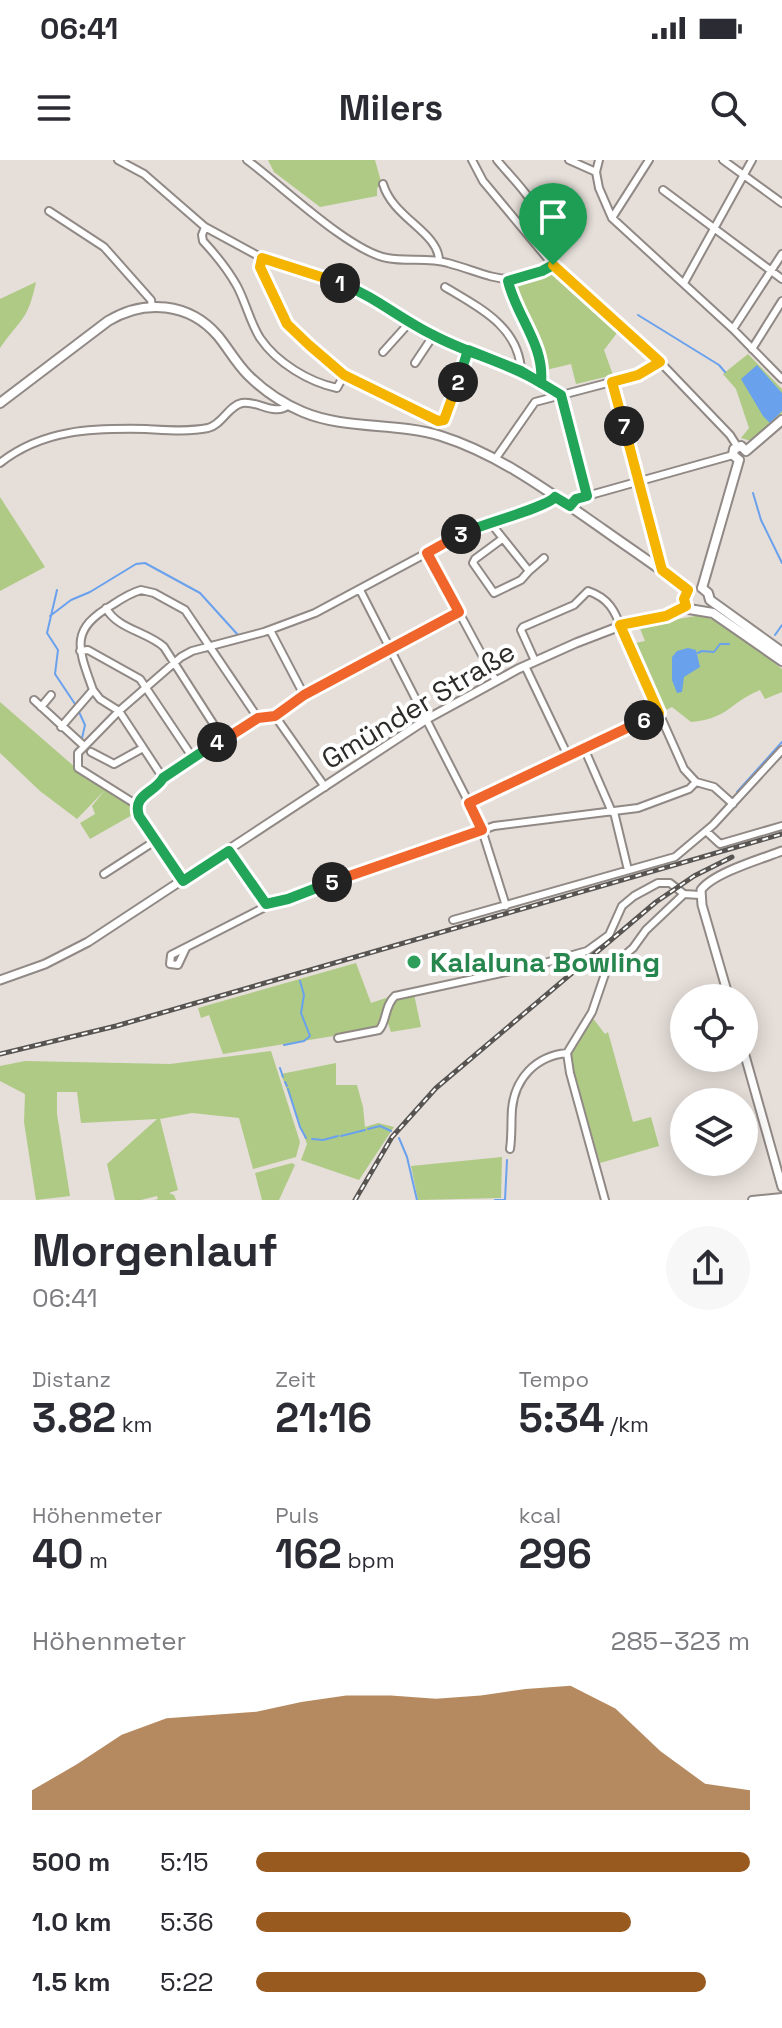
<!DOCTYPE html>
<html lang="de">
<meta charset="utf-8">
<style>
:root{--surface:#fff;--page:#f7f7f7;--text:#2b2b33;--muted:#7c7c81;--accent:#985a1e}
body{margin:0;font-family:"Space Grotesk",sans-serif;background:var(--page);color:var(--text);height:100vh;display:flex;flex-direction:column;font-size:30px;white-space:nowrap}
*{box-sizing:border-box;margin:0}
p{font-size:26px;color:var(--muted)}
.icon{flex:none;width:44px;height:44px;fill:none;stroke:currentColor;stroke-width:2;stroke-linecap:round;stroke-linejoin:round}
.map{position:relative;height:1040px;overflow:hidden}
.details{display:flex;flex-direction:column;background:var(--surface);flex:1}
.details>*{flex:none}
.tools{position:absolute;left:670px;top:824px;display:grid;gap:16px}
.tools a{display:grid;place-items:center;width:88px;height:88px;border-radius:50%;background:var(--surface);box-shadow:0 4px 20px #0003;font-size:40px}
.pin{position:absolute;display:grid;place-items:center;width:68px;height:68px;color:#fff;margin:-82px -34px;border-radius:50% 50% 50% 0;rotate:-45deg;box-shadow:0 0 8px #0007}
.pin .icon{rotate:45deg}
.km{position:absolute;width:40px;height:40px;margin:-20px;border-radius:50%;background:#222;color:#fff;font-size:22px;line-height:40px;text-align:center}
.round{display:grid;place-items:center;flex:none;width:84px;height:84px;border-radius:42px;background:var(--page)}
.headline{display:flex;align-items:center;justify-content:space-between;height:136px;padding:0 32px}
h1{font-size:44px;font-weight:700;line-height:60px}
.stats{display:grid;grid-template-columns:repeat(3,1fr);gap:12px;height:136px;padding:8px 32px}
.stats div{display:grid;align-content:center}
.stats b{font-size:40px;font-weight:700}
.stats small{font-size:22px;font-weight:400}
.stats p{font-size:22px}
.chart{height:224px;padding:16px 32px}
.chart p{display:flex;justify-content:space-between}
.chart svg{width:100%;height:144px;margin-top:8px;fill:var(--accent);opacity:.7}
ul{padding:0 32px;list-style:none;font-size:26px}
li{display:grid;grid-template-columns:128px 96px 1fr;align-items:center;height:60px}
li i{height:20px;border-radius:10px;background:var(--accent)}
.status{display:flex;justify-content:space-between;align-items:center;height:56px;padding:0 40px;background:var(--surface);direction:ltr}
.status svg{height:22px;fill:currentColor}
header{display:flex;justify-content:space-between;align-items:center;height:104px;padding:0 32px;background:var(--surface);font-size:36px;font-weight:700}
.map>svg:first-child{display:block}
.green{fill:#afca84}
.water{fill:#6aa1ed}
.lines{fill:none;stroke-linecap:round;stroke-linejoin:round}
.stream{stroke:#6aa1ed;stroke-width:2}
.minor-casing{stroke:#908985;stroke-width:10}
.tertiary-casing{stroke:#908985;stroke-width:11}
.secondary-casing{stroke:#908985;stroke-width:12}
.minor{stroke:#fff;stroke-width:6}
.tertiary{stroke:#fff;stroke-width:7}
.secondary{stroke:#fff;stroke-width:8}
.rail-casing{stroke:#575451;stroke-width:5}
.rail{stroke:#fff;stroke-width:2;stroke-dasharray:6;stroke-linecap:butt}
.split-1-casing{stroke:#fff;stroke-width:16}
.split-2-casing{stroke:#fff;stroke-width:16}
.split-3-casing{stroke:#fff;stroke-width:16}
.split-4-casing{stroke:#fff;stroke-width:16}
.split-5-casing{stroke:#fff;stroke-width:16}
.split-6-casing{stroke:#fff;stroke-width:16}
.split-7-casing{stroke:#fff;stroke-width:16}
.split-8-casing{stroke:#fff;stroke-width:16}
.split-1{stroke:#22a559;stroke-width:10}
.split-2{stroke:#f5b400;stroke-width:10}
.split-3{stroke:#22a559;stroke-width:10}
.split-4{stroke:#f0652b;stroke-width:10}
.split-5{stroke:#22a559;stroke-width:10}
.split-6{stroke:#f0652b;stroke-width:10}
.split-7{stroke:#f5b400;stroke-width:10}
.split-8{stroke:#f5b400;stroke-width:10}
.leisure-dot{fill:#2e9e5b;stroke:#fff;stroke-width:3}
.labels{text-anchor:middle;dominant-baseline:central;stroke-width:8;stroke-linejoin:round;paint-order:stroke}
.street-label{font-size:28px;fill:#2d2b29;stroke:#fff}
.leisure-label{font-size:28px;font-weight:bold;fill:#27864d;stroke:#fff;text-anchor:start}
</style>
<div class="status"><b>06:41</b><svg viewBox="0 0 49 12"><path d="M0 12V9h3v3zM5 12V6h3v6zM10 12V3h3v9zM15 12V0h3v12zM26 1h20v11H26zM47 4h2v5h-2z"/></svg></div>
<header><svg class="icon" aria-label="menu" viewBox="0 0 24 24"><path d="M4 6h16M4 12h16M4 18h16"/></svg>Milers<svg class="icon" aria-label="search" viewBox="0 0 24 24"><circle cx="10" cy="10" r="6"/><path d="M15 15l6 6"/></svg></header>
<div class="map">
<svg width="782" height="1040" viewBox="0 0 782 1040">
<rect width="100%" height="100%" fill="#e5ded9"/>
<path class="green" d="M268 0H375L382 25 377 28V36L320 47 274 12Z
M548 114 559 117 572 133 620 169 604 190 613 215 576 224 571 204 546 210 537 181 513 129 516 125Z
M36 122C28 161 20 159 0 188V139Z
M748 194 782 229V253L751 281 741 278 749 268 736 229 723 214Z
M0 337 45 407 0 431Z
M701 455C726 463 761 492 782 509V532L765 539 760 530C729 543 728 559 691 562L672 547 662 552 631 484 645 481 639 466Z
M0 542 76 608C80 616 122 638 134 646V654L90 679 80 663 95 654 92 646 105 630 77 659 40 631 0 593Z
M356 803 371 843 392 836 383 850 376 869 223 894 209 855 201 858 198 848Z
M414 834 421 867 391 872 386 857 395 839Z
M592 857 605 874 608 872 633 962 651 957 659 986 600 1003 570 899 578 878Z
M271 891 300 982 296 997 253 1009 239 958 192 953 160 959 178 1030 169 1033 174 1035 176 1040H154L158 1039 157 1036 141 1040H115L107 1004 157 959 81 963 77 932H57V954L70 1036 36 1040 24 962 25 934 0 921V906L25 901 170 904Z
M336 903V925H357L363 947 365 967 378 963 394 967 359 1020 301 1000 307 984 281 914Z
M502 997 501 1038 418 1040 411 1006Z
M292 1003 295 1005 279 1040H262L255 1013Z"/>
<path class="water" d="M757 205 782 233V251L770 263 763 256 741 219Z
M688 488 696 490 700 507 684 517 682 532 677 533 672 520V497L677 491Z"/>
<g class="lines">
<path class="stream" d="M638 155 719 205 725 212
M753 333 761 360 782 403
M57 430 47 473 58 490 55 514 75 544
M50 456 71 440 90 432 136 404 145 403 200 433 238 475
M775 475 782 465
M698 493 702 491 714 492 720 484H729
M79 552 85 565 82 578
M737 632 782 582
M284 885 304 881 310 876 301 853 304 835 300 821
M280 908 283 917
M285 922 287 926
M288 929 300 967 306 978
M368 969 380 966 391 971
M341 976 365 970
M399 978 407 997 417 1040
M312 979 323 980 338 976
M495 1040H504
M505 1040 507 1000"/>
<defs>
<path id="minor" d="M118 0 144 14 205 67 262 98 337 121 369 134 433 176 521 211 561 235
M247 0C281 25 349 91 387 98 407 102 428 97 448 103 492 115 508 131 553 105
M472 0 483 21 553 105 660 202 730 275 737 286
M497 0C512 19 540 43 541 68L531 78
M569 0 596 12
M599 0 596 12 599 28 612 58 733 169 782 219
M723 0 782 43
M383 24C393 58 438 72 439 100
M663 30 782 119
M49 51 104 87 151 140 152 147
M612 58 649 0
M205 67 202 75 203 81C216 95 228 110 237 126 246 143 250 162 260 178 277 203 309 222 337 228L344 215
M262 98 260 107 287 164 309 185 344 215 438 261 444 260 448 252 468 190
M508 121C515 157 546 184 541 223
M684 123 752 0
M445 127C478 147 519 166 521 211
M733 169 782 94
M752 189 782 141
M383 192 410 162
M415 203 433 176
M612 222 662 410
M561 235 587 336
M496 298 535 242 638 215 660 202
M0 303C43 269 93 268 146 269 166 270 188 272 208 268 223 264 228 246 242 243 258 240 274 257 289 245
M570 346 576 339 733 295
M489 361 529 411 521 420 494 433 473 403 475 399 502 379
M427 393 496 521
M529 411 544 398
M360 430 469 643 482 670 506 746
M106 448C117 469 148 472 164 487L223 579
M270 470 304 535
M80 491 88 490 140 519 193 598
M535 501 521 470 523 467 574 445 588 431C609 438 615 451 622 470L684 609 696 622 714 627 733 644
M525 506 568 596
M93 530 100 539 119 551 163 618
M34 540 84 586
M41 547 51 535
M275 556 325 627
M61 567 93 530C78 488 69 470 112 445 121 439 130 433 141 430L154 433 185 450 258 558
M584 588 612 652
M91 592 114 604 143 588
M469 643 659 553
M137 645 78 608V593L119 551 181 497 192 491 264 472 315 453 477 366 547 345 555 337
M614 652 628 710
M706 671 720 684 782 666
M229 691 266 744
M104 714 155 681
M183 721 139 656C132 634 155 634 163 618L219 580 230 576 258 558 275 556 304 535 459 452
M453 760 675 697 713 665 782 590
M186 788 178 805 170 804 171 795 263 748 266 744 288 739 494 666 638 648 689 629 696 622
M338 878 379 870C387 862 384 846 395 836L534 806 587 791 609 775 622 746 634 736 658 723H670L684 734 700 735
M567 893 570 913 605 1040
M510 989C512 976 511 962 512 949 515 918 536 896 567 893L592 852 606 811 633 788 646 770 684 734
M752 1040 782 1037"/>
<path id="tertiary" d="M0 820 45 804 88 782 427 559 518 509 576 483 636 460 672 454 686 446
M729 838 702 745 701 730C713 713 761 699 782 691
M744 892 782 1027"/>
<path id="secondary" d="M0 243 108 161C144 139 189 142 218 176 228 188 236 203 248 215 264 231 282 243 303 252 346 270 396 262 441 276 501 295 552 334 604 370 632 390 661 409 688 430
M746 291 782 260
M739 300 733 295 734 289 741 286 746 291
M702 428 739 300
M702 428 708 433 710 440 782 492
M688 430 684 439 689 449 713 453 782 501"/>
</defs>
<use href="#minor" class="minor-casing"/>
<use href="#tertiary" class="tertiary-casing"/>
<use href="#secondary" class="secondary-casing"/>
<use href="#minor" class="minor"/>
<use href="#tertiary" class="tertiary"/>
<use href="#secondary" class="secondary"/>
<defs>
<path id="rail" d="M0 894 116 866 782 674
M355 1040 392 977 436 928 656 742 694 716 732 697"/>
</defs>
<use href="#rail" class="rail-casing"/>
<use href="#rail" class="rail"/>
</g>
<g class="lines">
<defs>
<path id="split-1" d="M340 123C376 137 400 159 433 175 468 194 507 202 541 223 545 185 516 156 508 121L542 111 553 105"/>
<path id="split-2" d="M340 123 262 98 260 107 287 164 309 185 344 215 438 261 444 260 458 222"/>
<path id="split-3" d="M458 222 468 190 521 211 561 235 587 336 576 339 570 346 555 337C546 348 481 364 461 374"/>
<path id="split-4" d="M217 582 230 576 258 558 275 556 304 535 459 452 427 393 461 374"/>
<path id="split-5" d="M217 582 163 618C155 633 132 634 139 656L183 721 229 691 266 744 288 739 332 722"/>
<path id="split-6" d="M332 722 482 670 469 643 644 560"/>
<path id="split-7" d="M624 266 662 410 688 430 684 439 686 446 666 456 620 465 659 553 644 560"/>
<path id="split-8" d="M553 105 660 202 638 215 612 222 624 266"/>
</defs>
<use href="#split-1" class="split-1-casing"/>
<use href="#split-2" class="split-2-casing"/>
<use href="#split-3" class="split-3-casing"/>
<use href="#split-4" class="split-4-casing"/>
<use href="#split-5" class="split-5-casing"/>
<use href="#split-6" class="split-6-casing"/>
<use href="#split-7" class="split-7-casing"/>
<use href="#split-8" class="split-8-casing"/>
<use href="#split-1" class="split-1"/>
<use href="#split-2" class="split-2"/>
<use href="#split-3" class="split-3"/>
<use href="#split-4" class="split-4"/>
<use href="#split-5" class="split-5"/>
<use href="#split-6" class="split-6"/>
<use href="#split-7" class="split-7"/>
<use href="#split-8" class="split-8"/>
</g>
<circle class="leisure-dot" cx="414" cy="802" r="8"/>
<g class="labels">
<g class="street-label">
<text transform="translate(418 545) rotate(-31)">Gmünder Straße</text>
</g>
<g class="leisure-label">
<text x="430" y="802">Kalaluna Bowling</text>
</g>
</g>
</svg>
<div class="tools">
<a><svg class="icon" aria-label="locate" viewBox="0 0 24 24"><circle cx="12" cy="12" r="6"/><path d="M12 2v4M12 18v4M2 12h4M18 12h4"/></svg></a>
<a><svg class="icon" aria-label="layers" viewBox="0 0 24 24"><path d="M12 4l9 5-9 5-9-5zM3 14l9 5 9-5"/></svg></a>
</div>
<div class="pin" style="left:553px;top:105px;background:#1e9e55"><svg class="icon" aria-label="arrive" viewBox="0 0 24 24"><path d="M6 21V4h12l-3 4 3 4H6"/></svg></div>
<b class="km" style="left:340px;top:123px">1</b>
<b class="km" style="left:458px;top:222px">2</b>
<b class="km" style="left:461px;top:374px">3</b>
<b class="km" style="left:217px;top:582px">4</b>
<b class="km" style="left:332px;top:722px">5</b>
<b class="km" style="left:644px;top:560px">6</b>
<b class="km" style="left:624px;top:266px">7</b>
</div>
<section class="details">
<div class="headline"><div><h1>Morgenlauf</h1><p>06:41</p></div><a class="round"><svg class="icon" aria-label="share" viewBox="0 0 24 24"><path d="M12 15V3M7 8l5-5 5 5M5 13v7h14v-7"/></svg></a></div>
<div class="stats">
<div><p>Distanz</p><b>3.82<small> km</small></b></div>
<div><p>Zeit</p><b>21:16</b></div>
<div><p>Tempo</p><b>5:34<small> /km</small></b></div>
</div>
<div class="stats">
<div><p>Höhenmeter</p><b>40<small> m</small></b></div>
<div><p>Puls</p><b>162<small> bpm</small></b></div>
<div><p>kcal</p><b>296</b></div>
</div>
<div class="chart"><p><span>Höhenmeter</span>285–323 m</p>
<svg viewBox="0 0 160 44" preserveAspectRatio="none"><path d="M0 44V38L10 30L20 21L30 16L40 15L50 14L60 11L70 9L80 9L90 10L100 9L110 7L120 6L130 13L140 26L150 36L160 38V44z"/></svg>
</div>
<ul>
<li><b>500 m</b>5:15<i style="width:100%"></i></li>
<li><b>1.0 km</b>5:36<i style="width:76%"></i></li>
<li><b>1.5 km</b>5:22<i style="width:91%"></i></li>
</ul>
</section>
